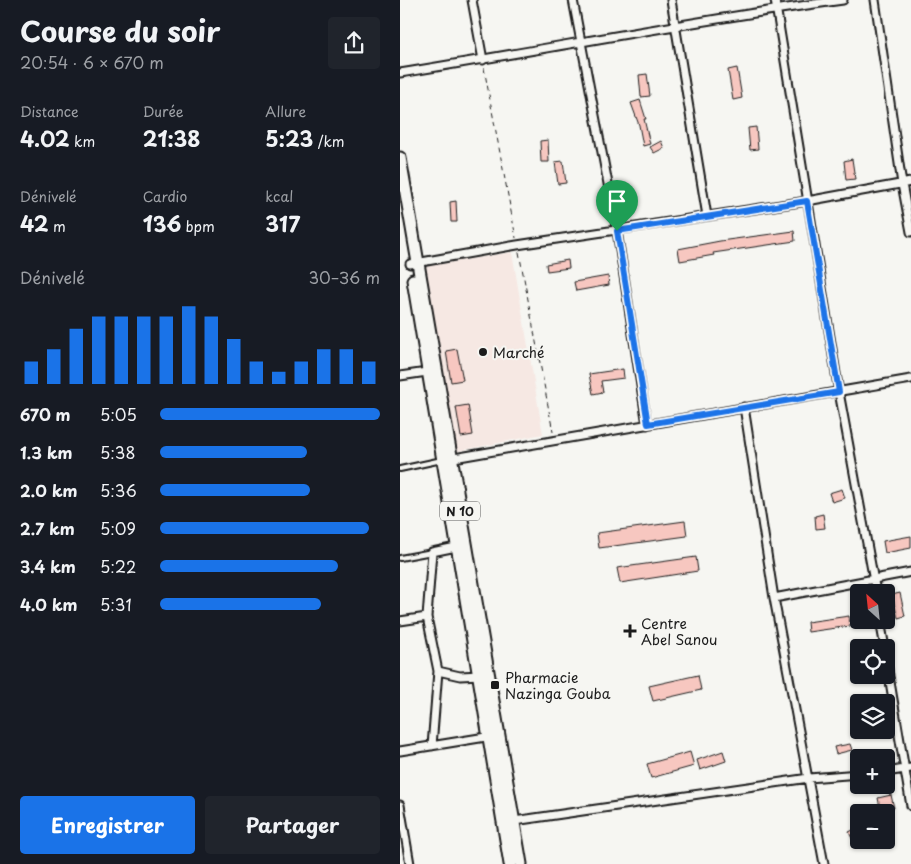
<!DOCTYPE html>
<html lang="fr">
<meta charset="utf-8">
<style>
:root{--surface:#171b24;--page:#20242c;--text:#f1f3f6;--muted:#9ea1a6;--accent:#1a73e8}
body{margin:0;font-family:"Playpen Sans",sans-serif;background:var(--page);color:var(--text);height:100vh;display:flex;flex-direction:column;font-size:19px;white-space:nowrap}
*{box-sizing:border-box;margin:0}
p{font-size:16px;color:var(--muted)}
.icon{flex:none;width:28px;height:28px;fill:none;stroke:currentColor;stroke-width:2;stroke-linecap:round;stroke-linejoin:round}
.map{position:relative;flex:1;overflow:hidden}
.details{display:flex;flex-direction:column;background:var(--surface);width:400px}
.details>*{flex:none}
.needle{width:32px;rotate:333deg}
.tools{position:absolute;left:450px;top:584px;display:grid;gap:10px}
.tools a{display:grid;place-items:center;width:45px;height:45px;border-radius:5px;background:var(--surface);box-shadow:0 1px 4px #0004;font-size:25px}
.pin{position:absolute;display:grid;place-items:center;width:42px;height:42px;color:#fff;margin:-51px -21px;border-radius:50% 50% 50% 0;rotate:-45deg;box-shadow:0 0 5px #0007}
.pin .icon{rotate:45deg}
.round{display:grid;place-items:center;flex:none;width:52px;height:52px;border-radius:5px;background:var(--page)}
.head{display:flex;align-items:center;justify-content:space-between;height:85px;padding:0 20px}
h1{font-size:28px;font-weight:700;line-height:38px}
.stats{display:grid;grid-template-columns:repeat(3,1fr);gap:8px;height:85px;padding:5px 20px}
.stats div{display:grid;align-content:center}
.stats b{font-size:21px;font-weight:700}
.stats small{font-size:14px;font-weight:400}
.stats p{font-size:14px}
.chart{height:140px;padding:10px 20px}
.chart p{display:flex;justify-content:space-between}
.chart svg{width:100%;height:90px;margin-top:5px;stroke:var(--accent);stroke-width:6}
.action{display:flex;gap:10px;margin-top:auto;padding:10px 20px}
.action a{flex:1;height:58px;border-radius:5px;background:var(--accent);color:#fff;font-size:20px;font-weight:700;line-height:58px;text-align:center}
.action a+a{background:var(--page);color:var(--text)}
ul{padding:0 20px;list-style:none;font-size:16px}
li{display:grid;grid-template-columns:80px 60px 1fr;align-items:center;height:38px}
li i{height:12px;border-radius:6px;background:var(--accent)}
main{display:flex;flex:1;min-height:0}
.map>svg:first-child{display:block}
.built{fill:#f6e8e3}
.building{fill:#f7c7c0;stroke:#1c1c1c}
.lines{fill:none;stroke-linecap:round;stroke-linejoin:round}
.service-casing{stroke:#1c1c1c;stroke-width:8}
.minor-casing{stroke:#1c1c1c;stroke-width:11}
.primary-casing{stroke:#1c1c1c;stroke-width:15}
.path{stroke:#1c1c1c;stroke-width:1;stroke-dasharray:5 4;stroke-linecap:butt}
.service{stroke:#f6f6f2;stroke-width:4}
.minor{stroke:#f6f6f2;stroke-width:7}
.primary{stroke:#f6f6f2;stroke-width:11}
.route-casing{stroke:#fff;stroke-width:10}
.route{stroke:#1a73e8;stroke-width:6}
.poi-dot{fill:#1c1c1c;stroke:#f6f6f2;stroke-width:2}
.labels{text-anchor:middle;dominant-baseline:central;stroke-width:4;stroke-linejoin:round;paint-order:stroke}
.shield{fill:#f6f6f2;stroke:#5d5d5c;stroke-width:1}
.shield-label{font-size:12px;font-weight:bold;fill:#1c1c1c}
.poi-label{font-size:14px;fill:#1c1c1c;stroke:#f6f6f2;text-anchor:start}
</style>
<main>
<section class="details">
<div class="head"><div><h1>Course du soir</h1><p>20:54 · 6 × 670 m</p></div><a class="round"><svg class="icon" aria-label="share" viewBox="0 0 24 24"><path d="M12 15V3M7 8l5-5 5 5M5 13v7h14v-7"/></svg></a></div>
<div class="stats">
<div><p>Distance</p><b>4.02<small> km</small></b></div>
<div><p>Durée</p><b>21:38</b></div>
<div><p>Allure</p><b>5:23<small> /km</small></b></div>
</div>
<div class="stats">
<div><p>Dénivelé</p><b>42<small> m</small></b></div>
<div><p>Cardio</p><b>136<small> bpm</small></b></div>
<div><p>kcal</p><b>317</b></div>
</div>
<div class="chart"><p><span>Dénivelé</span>30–36 m</p>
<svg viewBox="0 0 160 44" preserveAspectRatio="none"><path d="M5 44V33M15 44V27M25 44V17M35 44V11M45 44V11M55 44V11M65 44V11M75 44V6M85 44V11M95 44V22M105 44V33M115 44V38M125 44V33M135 44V27M145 44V27M155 44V33"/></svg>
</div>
<ul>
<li><b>670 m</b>5:05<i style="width:100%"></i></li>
<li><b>1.3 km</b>5:38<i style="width:67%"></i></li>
<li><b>2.0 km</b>5:36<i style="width:68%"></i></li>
<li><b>2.7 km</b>5:09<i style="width:95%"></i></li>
<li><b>3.4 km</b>5:22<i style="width:81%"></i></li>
<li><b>4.0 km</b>5:31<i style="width:73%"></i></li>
</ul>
<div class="action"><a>Enregistrer</a><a>Partager</a></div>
</section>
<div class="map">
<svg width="511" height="864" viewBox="0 0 511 864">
<rect width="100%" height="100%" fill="#f6f6f2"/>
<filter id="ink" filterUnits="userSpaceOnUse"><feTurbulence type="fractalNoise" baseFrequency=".02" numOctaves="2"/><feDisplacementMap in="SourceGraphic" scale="10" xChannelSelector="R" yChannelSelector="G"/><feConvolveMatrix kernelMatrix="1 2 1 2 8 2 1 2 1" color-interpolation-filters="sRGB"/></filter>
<g filter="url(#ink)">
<path class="built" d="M112 252 143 434 54 452 23 267Z"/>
<path class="building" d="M337 68 342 98 333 100 328 70Z
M247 74 250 96 241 97 239 75Z
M240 100 246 119H244L250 144 243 146 239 125 231 103Z
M356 127 358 149 350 150 348 128Z
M148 140 149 162H141L140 141Z
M261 141 264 148 254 153 250 147Z
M452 159 455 179 446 180 444 161Z
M163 161 166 183 158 184 155 162Z
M56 201 57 222H51L50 202Z
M394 231 395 241 313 253 314 255 280 261 278 249 320 241Z
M168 260 169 268 147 271 146 264Z
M208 276 209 285 176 291 174 282Z
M57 349 63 380 51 382 46 351Z
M223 369 224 378 201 381 203 392 193 394 189 374Z
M68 405 73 435 61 437 56 407Z
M442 489 445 498 432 502 429 493Z
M423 514 425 528 416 529 415 516Z
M285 521 287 536 199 548 197 533Z
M511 536V548L485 553 483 541Z
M296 557 298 571 220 583 217 568Z
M500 593 505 616 498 618 492 595Z
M449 616 450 626 408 632 407 622Z
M298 675 301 690 253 701 249 686Z
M450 744 452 750 436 754 434 747Z
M323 751 326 761 300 770 297 760Z
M290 752 294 766 251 778 247 764Z
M491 795 494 808 481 812 478 798Z
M459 827V841L454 843 449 832Z"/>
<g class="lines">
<defs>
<path id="service" d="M0 469 42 460
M0 558 32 552"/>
<path id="minor" d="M72 0 83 60
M173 0 217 231 247 425
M271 0 307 216
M375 0 439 392 476 592
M475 0 502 184 511 232
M0 73C148 49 294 20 443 0
M10 264 117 245 407 201 511 182
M0 376 27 372
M344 407 374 598 424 864
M48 459 511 379
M374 598 511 572
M27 617 38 671 32 746
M480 620 485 648
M0 621 27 617 32 552 61 546
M486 658 511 806
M38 671 60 676 81 675
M0 751 92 736
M486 772 511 768
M0 805 10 864
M114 821 409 778 459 774"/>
<path id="primary" d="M0 158 121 864
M13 280 110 864"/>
</defs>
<use href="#service" class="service-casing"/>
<use href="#minor" class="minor-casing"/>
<use href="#primary" class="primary-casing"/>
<path class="path" d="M84 68 116 238
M119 252 153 432"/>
<use href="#service" class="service"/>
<use href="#minor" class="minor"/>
<use href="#primary" class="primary"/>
</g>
</g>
<g class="lines" filter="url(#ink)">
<defs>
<path id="route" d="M407 201 439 392 248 424 217 231Z"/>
</defs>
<use href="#route" class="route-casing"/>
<use href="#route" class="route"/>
</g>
<g class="poi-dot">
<circle cx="83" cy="352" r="5"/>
<path d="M227.5 623.5h5v5h5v5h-5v5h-5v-5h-5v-5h5z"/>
<rect x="90" y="680" width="10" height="10" rx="2.5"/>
</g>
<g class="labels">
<rect class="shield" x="40" y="501.5" width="40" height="19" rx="4"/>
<g class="shield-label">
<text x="60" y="511">N 10</text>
</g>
<g class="poi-label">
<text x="93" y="352">Marché</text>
<text x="241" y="623">Centre<tspan x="241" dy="16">Abel Sanou</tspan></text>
<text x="105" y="677">Pharmacie<tspan x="105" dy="16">Nazinga Gouba</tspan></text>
</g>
</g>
</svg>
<div class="tools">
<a><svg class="needle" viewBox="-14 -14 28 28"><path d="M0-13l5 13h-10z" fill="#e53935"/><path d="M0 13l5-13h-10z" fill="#9ea1a6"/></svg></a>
<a><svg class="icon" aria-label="locate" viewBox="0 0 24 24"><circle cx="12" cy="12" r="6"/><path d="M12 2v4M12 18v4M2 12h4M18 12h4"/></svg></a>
<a><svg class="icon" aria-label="layers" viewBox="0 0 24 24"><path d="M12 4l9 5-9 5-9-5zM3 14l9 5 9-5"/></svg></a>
<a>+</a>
<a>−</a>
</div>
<div class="pin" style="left:217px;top:231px;background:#1e9e55"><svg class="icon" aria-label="arrive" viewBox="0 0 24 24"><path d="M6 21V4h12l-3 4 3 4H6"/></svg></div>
</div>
</main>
